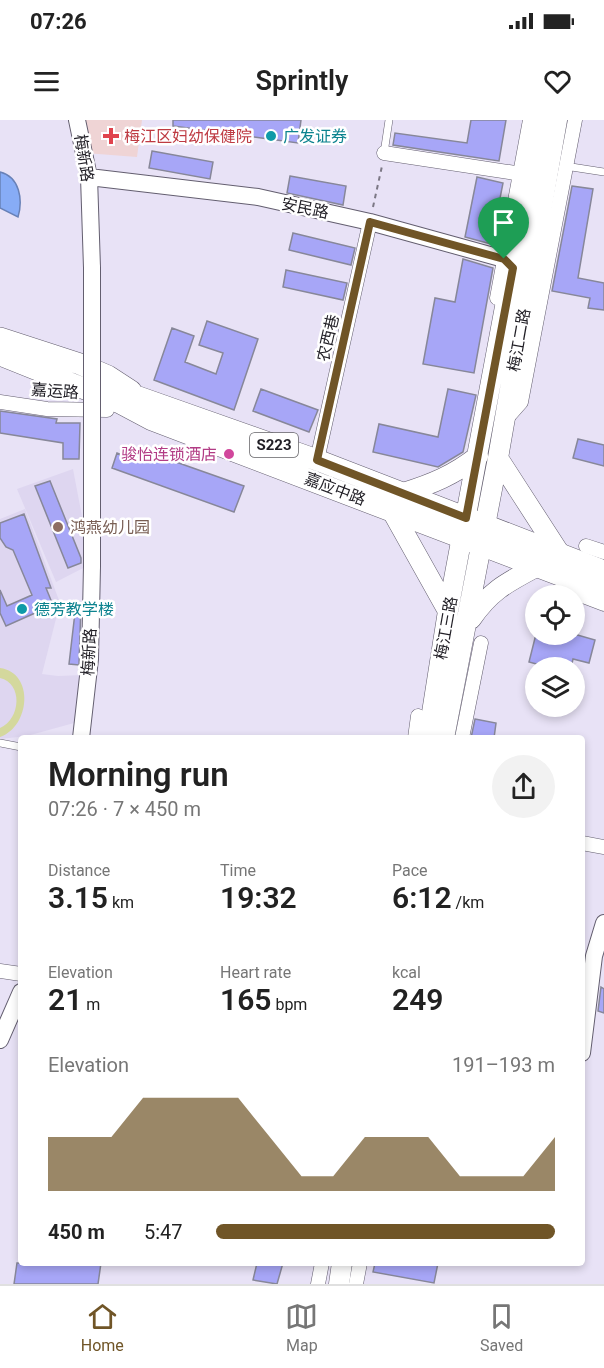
<!DOCTYPE html>
<meta charset="utf-8">
<style>
:root{--surface:#fff;--page:#f2f2f2;--text:#222;--muted:#767676;--line:#e0e0e0;--accent:#705527}
body{margin:0;font-family:Roboto,"Noto Sans SC",sans-serif;background:var(--page);color:var(--text);height:100vh;display:flex;flex-direction:column;font-size:22px;white-space:nowrap}
*{box-sizing:border-box;margin:0}
p{font-size:20px;color:var(--muted)}
.icon{flex:none;width:33px;height:33px;fill:none;stroke:currentColor;stroke-width:2;stroke-linecap:round;stroke-linejoin:round}
.map{position:relative;flex:1;overflow:hidden}
.panel{position:absolute;left:18px;top:615px;width:567px;height:531px;display:flex;flex-direction:column;background:var(--surface);border-radius:6px;box-shadow:0 3px 9px #0003}
.panel>*{flex:none}
.buttons{position:absolute;left:525px;top:465px;display:grid;gap:12px}
.buttons a{display:grid;place-items:center;width:60px;height:60px;border-radius:50%;background:var(--surface);box-shadow:0 3px 9px #0003;font-size:30px}
.pin{position:absolute;display:grid;place-items:center;width:51px;height:51px;color:#fff;margin:-62px -26px;border-radius:50% 50% 50% 0;rotate:-45deg;box-shadow:0 0 6px #0007}
.pin .icon{rotate:45deg}
.round{display:grid;place-items:center;flex:none;width:63px;height:63px;border-radius:32px;background:var(--page)}
.headline{display:flex;align-items:center;justify-content:space-between;height:102px;padding:0 30px}
h1{font-size:33px;font-weight:600;line-height:45px}
.metrics{display:grid;grid-template-columns:repeat(3,1fr);gap:9px;height:102px;padding:6px 30px}
.metrics div{display:grid;align-content:center}
.metrics b{font-size:30px;font-weight:600}
.metrics small{font-size:16px;font-weight:400}
.metrics p{font-size:16px}
.chart{height:168px;padding:12px 30px}
.chart p{display:flex;justify-content:space-between}
.chart svg{width:100%;height:108px;margin-top:6px;fill:var(--accent);opacity:.7}
ul{padding:0 30px;list-style:none;font-size:20px}
li{display:grid;grid-template-columns:96px 72px 1fr;align-items:center;height:45px}
li i{height:15px;border-radius:8px;background:var(--accent)}
.status{display:flex;justify-content:space-between;align-items:center;height:42px;padding:0 30px;background:var(--surface);direction:ltr}
.status svg{height:16px;fill:currentColor}
header{display:flex;justify-content:space-between;align-items:center;height:78px;padding:0 30px;background:var(--surface);font-size:27px;font-weight:600}
.menu{display:flex;justify-content:space-around;align-items:center;height:84px;border-top:2px solid var(--line);background:var(--surface);font-size:16px;color:var(--muted)}
.menu a{display:grid;justify-items:center;gap:3px}
.menu .selected{color:var(--accent)}
.map>svg:first-child{display:block}
.built{fill:#ded6f0}
.medical{fill:#efd4d5}
.green{fill:#d4d89d}
.water{fill:#87acf6;stroke:#6881b7;stroke-width:1.5}
.building{fill:#a7a6f7;stroke:#878799;stroke-width:1.5}
.lines{fill:none;stroke-linecap:round;stroke-linejoin:round}
.service-casing{stroke:#635e6f;stroke-width:8}
.minor-casing{stroke:#635e6f;stroke-width:15}
.tertiary-casing{stroke:#635e6f;stroke-width:18}
.secondary-casing{stroke:#635e6f;stroke-width:21}
.primary-casing{stroke:#635e6f;stroke-width:22}
.path{stroke:#7c7885;stroke-width:2;stroke-dasharray:4.5 4.5;stroke-linecap:butt}
.service{stroke:#fff;stroke-width:7}
.minor{stroke:#fff;stroke-width:14}
.tertiary{stroke:#fff;stroke-width:16}
.secondary{stroke:#fff;stroke-width:20}
.primary{stroke:#fff;stroke-width:21}
.tertiary-bridge-casing{stroke:#635e6f;stroke-width:18;stroke-linecap:butt}
.tertiary-bridge{stroke:#fff;stroke-width:16}
.route-casing{stroke:#fff;stroke-width:12}
.route{stroke:#705527;stroke-width:8}
.health-dot{fill:#e0444e;stroke:#fff;stroke-width:2}
.culture-dot{fill:#0f9aa8;stroke:#fff;stroke-width:2}
.hotel-dot{fill:#d1479c;stroke:#fff;stroke-width:2}
.education-dot{fill:#8d6e63;stroke:#fff;stroke-width:2}
.labels{text-anchor:middle;dominant-baseline:central;stroke-width:5;stroke-linejoin:round;paint-order:stroke}
.shield{fill:#fff;stroke:#636266;stroke-width:1.5}
.shield-label{font-size:15px;font-weight:bold;fill:#201e25}
.health-label{font-size:16px;fill:#be3a42;stroke:#fff;text-anchor:start}
.culture-label{font-size:16px;fill:#0d838f;stroke:#fff;text-anchor:start}
.street-label{font-size:16px;fill:#201e25;stroke:#fff}
.hotel-label{font-size:16px;fill:#b23c85;stroke:#fff;text-anchor:end}
.education-label{font-size:16px;fill:#785e54;stroke:#fff;text-anchor:start}
</style>
<div class="status"><b>07:26</b><svg viewBox="0 0 49 12"><path d="M0 12V9h3v3zM5 12V6h3v6zM10 12V3h3v9zM15 12V0h3v12zM26 1h20v11H26zM47 4h2v5h-2z"/></svg></div>
<header><svg class="icon" aria-label="menu" viewBox="0 0 24 24"><path d="M4 6h16M4 12h16M4 18h16"/></svg>Sprintly<svg class="icon" aria-label="heart" viewBox="0 0 24 24"><path d="M12 20l-8-8c-3-5 5-10 8-4 3-6 11-1 8 4z"/></svg></header>
<div class="map">
<svg width="604" height="1164" viewBox="0 0 604 1164">
<rect width="100%" height="100%" fill="#e8e2f6"/>
<path class="built" d="M73 349 91 444 56 462 17 369Z
M25 389 60 483 42 554 58 556 83 555 74 603 27 616 0 619V399Z"/>
<path class="medical" d="M81 0H142L137 37 85 33Z"/>
<path class="green" d="M0 548C35 553 30 607 0 617V608C21 599 23 563 0 558Z"/>
<path class="water" d="M0 52C20 57 23 80 18 97L0 88Z"/>
<path class="building" d="M173 0H301L298 23 173 6Z
M471 0H506L499 41 393 25 395 13 467 23Z
M152 31 213 42 210 59 149 48Z
M290 56 346 66 343 85 287 73Z
M477 57 503 63 491 124 465 117Z
M572 66 593 69 578 158 604 163V190L588 188 590 178 552 171Z
M293 113 355 128 351 145 289 130Z
M463 139 493 148 474 253 423 244 435 178 455 182Z
M286 150 347 163 343 180 283 167Z
M207 201 258 219 234 290 154 260 172 208 194 216 185 242 216 254 223 233 199 225Z
M261 269 318 290 309 312 253 291Z
M448 269 476 275 463 332 438 347 373 332 379 304 438 317Z
M0 291 57 299 56 303H80L79 339H63V323L0 313Z
M578 319 604 325V346L573 338Z
M139 329 244 366 234 392 112 348 117 333 135 340Z
M50 361 81 438V443L68 448 35 366Z
M24 394 51 468H46L53 485 6 506 0 493V470L7 486 32 475 13 430 6 427 0 418V403Z
M76 484H81L79 545 69 544Z
M536 514H574L595 520 589 543 573 539 571 548H551L529 542Z
M475 599 496 603 494 618H471Z
M601 867 604 869V893L598 891Z
M17 1143H101L98 1164H14Z
M257 1143H283L277 1164 253 1160Z
M375 1143H438L434 1163 373 1152Z"/>
<g class="lines">
<defs>
<path id="service" d="M384 33 389 0
M565 46 604 52
M0 623 21 627"/>
<path id="minor" d="M384 33 515 53
M497 178 530 0
M0 282 47 289 107 290
M506 299 521 282 575 0
M317 340 370 102
M586 426 604 432
M562 468 604 484
M415 618 418 596
M462 618 481 523
M582 723 604 727
M0 851 21 854
M318 1164 322 1143
M356 1164 360 1143"/>
<path id="tertiary" d="M77 0 89 57 92 148
M89 57 258 77 370 102 504 139 513 148
M81 618 90 539 92 446
M0 920 21 872
M582 933 594 836 604 803"/>
<path id="secondary" d="M498 338 560 434
M403 373C432 364 454 355 478 336
M392 391 448 491
M471 499C490 471 506 463 536 447
M428 618 448 491 540 0
M444 618 498 338 557 0
M339 1164 342 1143"/>
<path id="primary" d="M0 218 80 244 108 256 131 271
M0 235 120 283 152 300 604 472
M116 269 317 340 604 451"/>
</defs>
<use href="#service" class="service-casing"/>
<use href="#minor" class="minor-casing"/>
<use href="#tertiary" class="tertiary-casing"/>
<use href="#secondary" class="secondary-casing"/>
<use href="#primary" class="primary-casing"/>
<path class="path" d="M373 87 382 46"/>
<use href="#service" class="service"/>
<use href="#minor" class="minor"/>
<use href="#tertiary" class="tertiary"/>
<use href="#secondary" class="secondary"/>
<use href="#primary" class="primary"/>
<defs>
<path id="tertiary-bridge" d="M92 148V446"/>
</defs>
<use href="#tertiary-bridge" class="tertiary-bridge-casing"/>
<use href="#tertiary-bridge" class="tertiary-bridge"/>
</g>
<g class="lines">
<defs>
<path id="route" d="M370 102 504 139 513 148 466 398 317 340Z"/>
</defs>
<use href="#route" class="route-casing"/>
<use href="#route" class="route"/>
</g>
<path class="health-dot" d="M108 7h6v6h6v6h-6v6h-6v-6h-6v-6h6z"/>
<g class="culture-dot">
<circle cx="271" cy="16" r="6"/>
<circle cx="22" cy="489" r="6"/>
</g>
<circle class="hotel-dot" cx="229" cy="334" r="6"/>
<circle class="education-dot" cx="58" cy="407" r="6"/>
<g class="labels">
<rect class="shield" x="250" y="313" width="48" height="24" rx="4.5"/>
<g class="shield-label">
<text x="274" y="325">S223</text>
</g>
<g class="health-label">
<text x="124" y="16">梅江区妇幼保健院</text>
</g>
<g class="culture-label">
<text x="283" y="16">广发证券</text>
<text x="34" y="489">德芳教学楼</text>
</g>
<g class="street-label">
<text transform="translate(84 38) rotate(81)">梅新路</text>
<text transform="translate(305 88) rotate(12)">安民路</text>
<text transform="translate(328 218) rotate(-77)">农西巷</text>
<text transform="translate(519 220) rotate(-80)">梅江二路</text>
<text transform="translate(55 271) rotate(4)">嘉运路</text>
<text transform="translate(335 369) rotate(21)">嘉应中路</text>
<text transform="translate(446 508) rotate(-80)">梅江三路</text>
<text transform="translate(89 532) rotate(-87)">梅新路</text>
</g>
<g class="hotel-label">
<text x="217" y="334">骏怡连锁酒店</text>
</g>
<g class="education-label">
<text x="70" y="407">鸿燕幼儿园</text>
</g>
</g>
</svg>
<div class="buttons">
<a><svg class="icon" aria-label="locate" viewBox="0 0 24 24"><circle cx="12" cy="12" r="6"/><path d="M12 2v4M12 18v4M2 12h4M18 12h4"/></svg></a>
<a><svg class="icon" aria-label="layers" viewBox="0 0 24 24"><path d="M12 4l9 5-9 5-9-5zM3 14l9 5 9-5"/></svg></a>
</div>
<div class="pin" style="left:504px;top:139px;background:#1e9e55"><svg class="icon" aria-label="arrive" viewBox="0 0 24 24"><path d="M6 21V4h12l-3 4 3 4H6"/></svg></div>
<section class="panel">
<div class="headline"><div><h1>Morning run</h1><p>07:26 · 7 × 450 m</p></div><a class="round"><svg class="icon" aria-label="share" viewBox="0 0 24 24"><path d="M12 15V3M7 8l5-5 5 5M5 13v7h14v-7"/></svg></a></div>
<div class="metrics">
<div><p>Distance</p><b>3.15<small> km</small></b></div>
<div><p>Time</p><b>19:32</b></div>
<div><p>Pace</p><b>6:12<small> /km</small></b></div>
</div>
<div class="metrics">
<div><p>Elevation</p><b>21<small> m</small></b></div>
<div><p>Heart rate</p><b>165<small> bpm</small></b></div>
<div><p>kcal</p><b>249</b></div>
</div>
<div class="chart"><p><span>Elevation</span>191–193 m</p>
<svg viewBox="0 0 160 44" preserveAspectRatio="none"><path d="M0 44V22L10 22L20 22L30 6L40 6L50 6L60 6L70 22L80 38L90 38L100 22L110 22L120 22L130 38L140 38L150 38L160 22V44z"/></svg>
</div>
<ul>
<li><b>450 m</b>5:47<i style="width:100%"></i></li>
</ul>
</section>
</div>
<nav class="menu">
<a class="selected"><svg class="icon" aria-label="home" viewBox="0 0 24 24"><path d="M3 11l9-7 9 7M6 9v11h12V9"/></svg>Home</a>
<a><svg class="icon" aria-label="map" viewBox="0 0 24 24"><path d="M3 6l6-2 6 2 6-2v14l-6 2-6-2-6 2zM9 4v14M15 6v14"/></svg>Map</a>
<a><svg class="icon" aria-label="saved" viewBox="0 0 24 24"><path d="M7 4h10v16l-5-4-5 4z"/></svg>Saved</a>
</nav>
